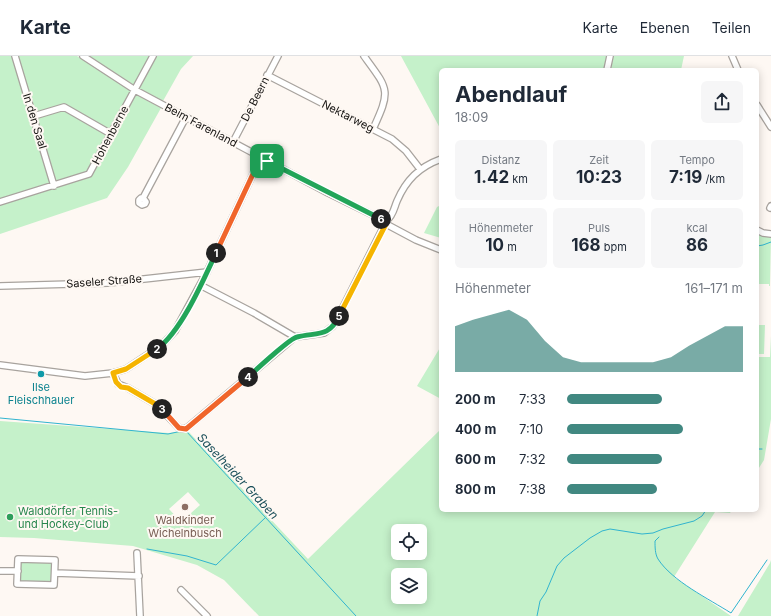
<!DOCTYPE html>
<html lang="de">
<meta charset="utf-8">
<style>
:root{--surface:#fff;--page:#f6f6f7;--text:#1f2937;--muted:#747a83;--line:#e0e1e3;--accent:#418881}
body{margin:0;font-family:Inter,sans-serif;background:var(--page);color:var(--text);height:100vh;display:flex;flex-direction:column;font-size:15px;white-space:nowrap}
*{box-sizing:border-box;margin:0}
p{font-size:13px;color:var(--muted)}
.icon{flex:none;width:22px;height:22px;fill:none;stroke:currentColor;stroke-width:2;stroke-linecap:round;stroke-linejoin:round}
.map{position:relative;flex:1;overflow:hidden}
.side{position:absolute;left:439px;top:12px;width:320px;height:444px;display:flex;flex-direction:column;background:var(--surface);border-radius:6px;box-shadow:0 2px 10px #0003}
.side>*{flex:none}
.fabs{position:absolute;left:391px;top:468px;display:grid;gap:8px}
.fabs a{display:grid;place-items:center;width:36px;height:36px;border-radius:6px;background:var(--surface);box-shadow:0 2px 10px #0003;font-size:20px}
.pin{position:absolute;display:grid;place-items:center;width:34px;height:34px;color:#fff;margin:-17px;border-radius:8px;box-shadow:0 2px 6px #0006}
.km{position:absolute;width:20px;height:20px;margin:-10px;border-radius:50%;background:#222;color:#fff;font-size:11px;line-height:20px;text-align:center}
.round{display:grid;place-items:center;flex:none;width:42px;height:42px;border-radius:6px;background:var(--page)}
.summary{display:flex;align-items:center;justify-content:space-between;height:68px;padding:0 16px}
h1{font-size:22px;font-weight:700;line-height:30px}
.figures{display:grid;grid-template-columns:repeat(3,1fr);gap:6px;height:68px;padding:4px 16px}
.figures div{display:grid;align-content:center;border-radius:6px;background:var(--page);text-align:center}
.figures b{font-size:17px;font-weight:700}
.figures small{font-size:11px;font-weight:400}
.figures p{font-size:11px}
.chart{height:112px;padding:8px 16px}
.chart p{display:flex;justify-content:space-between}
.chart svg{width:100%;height:72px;margin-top:4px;fill:var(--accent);opacity:.7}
ul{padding:0 16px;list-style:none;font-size:13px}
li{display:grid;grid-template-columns:64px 48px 1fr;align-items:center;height:30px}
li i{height:10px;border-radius:5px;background:var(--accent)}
header{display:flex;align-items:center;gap:24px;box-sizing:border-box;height:56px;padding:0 20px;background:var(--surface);border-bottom:1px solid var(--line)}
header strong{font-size:19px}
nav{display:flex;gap:22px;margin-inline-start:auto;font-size:14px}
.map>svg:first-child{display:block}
.green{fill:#c5f1ca;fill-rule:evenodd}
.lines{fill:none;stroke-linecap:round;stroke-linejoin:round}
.stream{stroke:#31b4cf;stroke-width:1}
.minor-casing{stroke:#a8a39e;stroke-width:8}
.minor{stroke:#fff;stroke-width:5.5}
.split-1-casing{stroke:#fff;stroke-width:8}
.split-2-casing{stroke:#fff;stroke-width:8}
.split-3-casing{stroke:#fff;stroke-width:8}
.split-4-casing{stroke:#fff;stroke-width:8}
.split-5-casing{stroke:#fff;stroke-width:8}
.split-6-casing{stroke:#fff;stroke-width:8}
.split-7-casing{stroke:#fff;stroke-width:8}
.split-1{stroke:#f0652b;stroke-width:5}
.split-2{stroke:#22a559;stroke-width:5}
.split-3{stroke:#f5b400;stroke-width:5}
.split-4{stroke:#f0652b;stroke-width:5}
.split-5{stroke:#22a559;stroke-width:5}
.split-6{stroke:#f5b400;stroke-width:5}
.split-7{stroke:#22a559;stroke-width:5}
.culture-dot{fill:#0f9aa8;stroke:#fef8f3;stroke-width:1.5}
.education-dot{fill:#8d6e63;stroke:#fef8f3;stroke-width:1.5}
.leisure-dot{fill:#2e9e5b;stroke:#fef8f3;stroke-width:1.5}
.labels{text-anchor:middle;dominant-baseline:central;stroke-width:4;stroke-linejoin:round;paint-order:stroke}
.street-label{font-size:11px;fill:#151311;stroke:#fef8f3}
.culture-label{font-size:11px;fill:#0d838f;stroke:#fef8f3}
.leisure-label{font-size:11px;fill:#27864d;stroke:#fef8f3;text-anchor:start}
.education-label{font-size:11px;fill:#785e54;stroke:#fef8f3}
.water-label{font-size:12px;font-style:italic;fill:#194e59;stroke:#fef8f3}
</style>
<header>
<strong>Karte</strong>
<nav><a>Karte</a><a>Ebenen</a><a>Teilen</a></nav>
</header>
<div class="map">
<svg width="771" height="560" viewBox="0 0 771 560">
<rect width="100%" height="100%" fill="#fef8f3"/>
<path class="green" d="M0 0H13L52 128 0 144Z
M18 0H77L130 34V39L111 73 109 74 63 49 35 57Z
M89 0H151L135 29H134Z
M156 0H193L181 13 163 45 140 33 139 32Z
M401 0H608L605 14H441V74Z
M613 0H684L681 14H611Z
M135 38 161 52 128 111 107 142 0 178V148L90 120Z
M61 54H66L107 77 108 80 87 117 56 127 36 62Z
M441 149V182L424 177 437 151Z
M757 176 771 180 770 230H769V228H758L757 231Z
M757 269H765L764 298H757Z
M771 280V363L764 404 757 415V301H770Z
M441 290V343L417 330Z
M0 365 154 376 169 377 187 374 308 503 441 373V454H732L730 457 715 456 674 521 731 560H259L224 524 197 509 133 490 34 482 0 481ZM188 436 200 449 181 466 169 453ZM398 475H420V497H398ZM398 519H420V541H398Z
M19 504H54V528H18Z
M771 504V560H738L770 507Z"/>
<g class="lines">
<path class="stream" d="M757 190 763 189 771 186
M0 362 168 378 182 375
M186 375 356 560
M757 393H762
M659 481 655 485C655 491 655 498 658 503 672 525 709 543 731 557L767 504
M147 493 187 500 216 509 266 461
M537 560 540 545 546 536 557 510 564 502 590 482 602 475 610 473 642 478 653 477 663 473 694 465 702 460 706 454"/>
<defs>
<path id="minor" d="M15 0 54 130
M83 0 135 34 328 137 381 163 387 164
M364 0C389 34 391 34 373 73
M732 0 738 14
M607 14 610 0
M267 19 392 83 406 95 420 113
M757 49 771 71
M34 60 64 51 111 78
M233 86 278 0
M143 142 146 146 145 148 142 149 139 147V144L141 142H143L186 61
M0 146 89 118 153 0
M770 152 771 150
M386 168 416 184 441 194
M757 174 763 177 771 178
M200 229 254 257 295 281 324 277 333 270 336 265 387 164C393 160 394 152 397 145 406 124 419 111 441 103
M0 230 108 227 207 216
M0 309 85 320 113 317 126 313 162 289 175 275 207 216 261 101
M113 317 118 328 128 332 157 349 179 372 184 373 188 371 295 281
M137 497 140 560
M18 503 55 504 54 529 17 528Z
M0 515H18
M55 517 139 520
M181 534 207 560"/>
</defs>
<use href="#minor" class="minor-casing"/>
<use href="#minor" class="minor"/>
</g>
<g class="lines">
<defs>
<path id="split-1" d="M216 197 261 101 267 105"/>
<path id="split-2" d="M157 293C181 276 203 225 216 197"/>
<path id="split-3" d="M157 293 126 313 113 317 116 326 121 331 128 332 157 349 162 353"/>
<path id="split-4" d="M162 353 179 372 186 373 248 321"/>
<path id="split-5" d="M248 321C256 314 290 282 297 281 316 276 329 282 339 260"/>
<path id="split-6" d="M339 260 386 168 387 164 381 163"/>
<path id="split-7" d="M267 105 381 163"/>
</defs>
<use href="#split-1" class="split-1-casing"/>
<use href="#split-2" class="split-2-casing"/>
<use href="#split-3" class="split-3-casing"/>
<use href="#split-4" class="split-4-casing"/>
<use href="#split-5" class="split-5-casing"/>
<use href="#split-6" class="split-6-casing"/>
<use href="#split-7" class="split-7-casing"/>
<use href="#split-1" class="split-1"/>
<use href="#split-2" class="split-2"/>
<use href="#split-3" class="split-3"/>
<use href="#split-4" class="split-4"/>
<use href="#split-5" class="split-5"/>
<use href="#split-6" class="split-6"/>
<use href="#split-7" class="split-7"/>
</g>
<circle class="culture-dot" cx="41" cy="318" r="4"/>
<circle class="education-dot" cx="185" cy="451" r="4"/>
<circle class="leisure-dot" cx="10" cy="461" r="4"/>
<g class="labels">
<g class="street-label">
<text transform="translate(255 43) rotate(-63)">De Beern</text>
<text transform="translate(348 60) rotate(27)">Nektarweg</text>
<text transform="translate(35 65) rotate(73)">In den Saal</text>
<text transform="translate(201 69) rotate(28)">Beim Farenland</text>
<text transform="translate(110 79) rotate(-62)">Hohenberne</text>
<text transform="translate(104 225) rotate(-4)">Saseler Straße</text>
</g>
<g class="culture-label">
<text x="41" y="331">Ilse<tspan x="41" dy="13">Fleischhauer</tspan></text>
</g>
<g class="leisure-label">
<text x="18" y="455">Walddörfer Tennis-<tspan x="18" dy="13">und Hockey-Club</tspan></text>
</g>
<g class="education-label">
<text x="185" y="464">Waldkinder<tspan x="185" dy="13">Wichelnbusch</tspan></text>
</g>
<g class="water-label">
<text transform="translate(238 420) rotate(47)">Saselheider Graben</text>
</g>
</g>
</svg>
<div class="fabs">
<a><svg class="icon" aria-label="locate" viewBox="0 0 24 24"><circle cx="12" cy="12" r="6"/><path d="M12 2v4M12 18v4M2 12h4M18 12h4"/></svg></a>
<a><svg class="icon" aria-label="layers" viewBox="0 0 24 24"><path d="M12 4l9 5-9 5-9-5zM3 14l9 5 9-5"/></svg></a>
</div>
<div class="pin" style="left:267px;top:105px;background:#1e9e55"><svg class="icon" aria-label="arrive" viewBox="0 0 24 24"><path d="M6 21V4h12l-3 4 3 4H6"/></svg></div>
<b class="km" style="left:216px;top:197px">1</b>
<b class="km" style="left:157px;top:293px">2</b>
<b class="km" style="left:162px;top:353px">3</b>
<b class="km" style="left:248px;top:321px">4</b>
<b class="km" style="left:339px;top:260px">5</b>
<b class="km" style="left:381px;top:163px">6</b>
<section class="side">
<div class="summary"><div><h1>Abendlauf</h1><p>18:09</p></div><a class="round"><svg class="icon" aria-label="share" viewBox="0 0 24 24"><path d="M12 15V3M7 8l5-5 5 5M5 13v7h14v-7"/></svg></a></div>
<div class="figures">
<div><p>Distanz</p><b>1.42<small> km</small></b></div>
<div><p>Zeit</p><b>10:23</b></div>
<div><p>Tempo</p><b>7:19<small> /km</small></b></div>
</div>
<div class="figures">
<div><p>Höhenmeter</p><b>10<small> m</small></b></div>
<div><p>Puls</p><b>168<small> bpm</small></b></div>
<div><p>kcal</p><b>86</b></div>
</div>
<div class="chart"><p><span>Höhenmeter</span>161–171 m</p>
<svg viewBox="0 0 160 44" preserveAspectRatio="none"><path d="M0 44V16L10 12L20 9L30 6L40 12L50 25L60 35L70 38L80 38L90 38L100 38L110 38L120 35L130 28L140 22L150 16L160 16V44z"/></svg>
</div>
<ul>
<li><b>200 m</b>7:33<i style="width:54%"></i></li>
<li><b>400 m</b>7:10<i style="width:66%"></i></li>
<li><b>600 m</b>7:32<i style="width:54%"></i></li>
<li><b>800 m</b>7:38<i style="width:51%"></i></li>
</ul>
</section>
</div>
